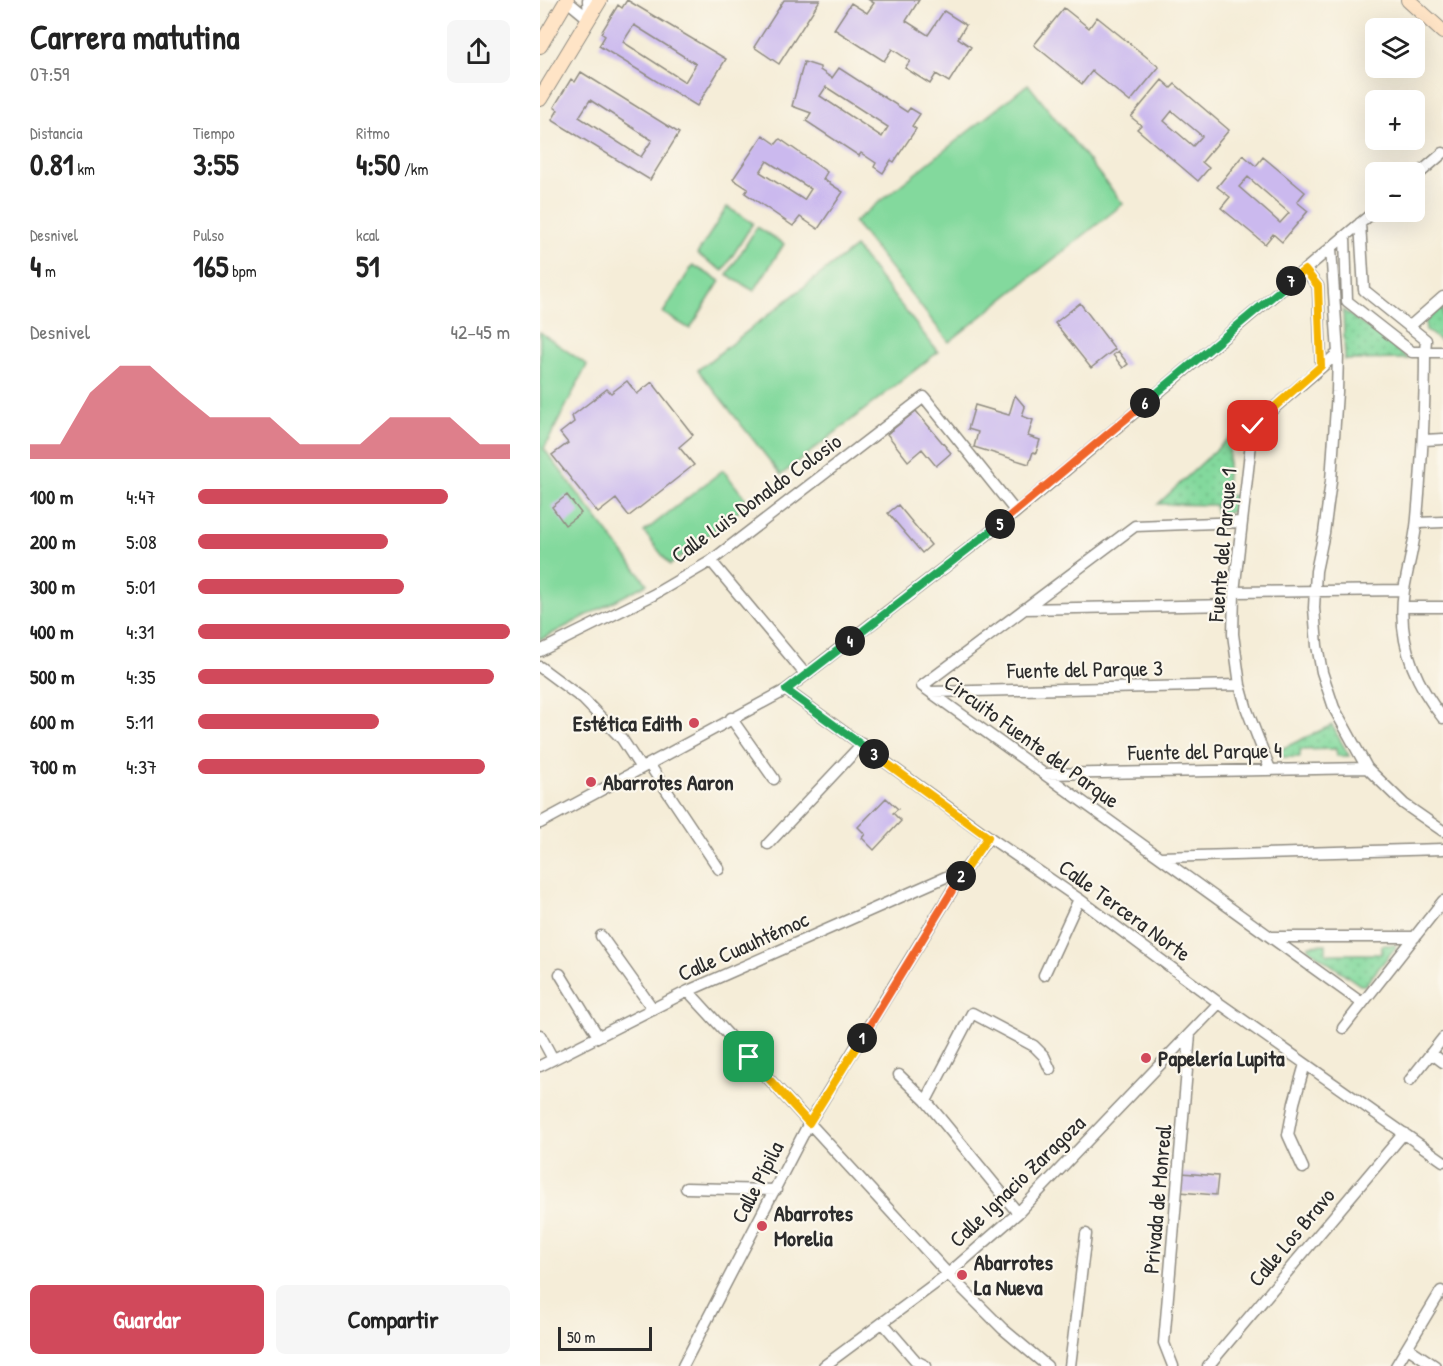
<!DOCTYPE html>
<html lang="es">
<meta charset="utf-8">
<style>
:root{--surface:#fff;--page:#f6f6f6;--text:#222;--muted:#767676;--accent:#d1495b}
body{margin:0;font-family:"Patrick Hand",sans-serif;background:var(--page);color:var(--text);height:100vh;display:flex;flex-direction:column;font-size:22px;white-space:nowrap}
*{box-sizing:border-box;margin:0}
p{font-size:20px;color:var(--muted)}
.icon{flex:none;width:33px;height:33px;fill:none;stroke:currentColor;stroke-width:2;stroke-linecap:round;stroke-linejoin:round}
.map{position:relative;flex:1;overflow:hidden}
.drawer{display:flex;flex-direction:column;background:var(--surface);width:540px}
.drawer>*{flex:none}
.buttons{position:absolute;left:825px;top:18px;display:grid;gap:12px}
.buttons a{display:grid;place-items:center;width:60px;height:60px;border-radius:9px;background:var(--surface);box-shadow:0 6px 24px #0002;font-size:30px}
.scale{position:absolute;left:18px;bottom:15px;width:94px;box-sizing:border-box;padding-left:6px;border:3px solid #2b2b2b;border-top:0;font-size:16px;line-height:21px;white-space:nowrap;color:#2b2b2b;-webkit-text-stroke:4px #fbf7ec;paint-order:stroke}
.pin{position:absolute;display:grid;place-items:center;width:51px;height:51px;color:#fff;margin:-26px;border-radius:12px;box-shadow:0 3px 9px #0006}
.km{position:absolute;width:30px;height:30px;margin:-15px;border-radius:50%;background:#222;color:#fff;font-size:16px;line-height:30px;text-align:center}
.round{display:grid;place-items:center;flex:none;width:63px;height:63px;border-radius:9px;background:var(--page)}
.summary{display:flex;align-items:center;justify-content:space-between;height:102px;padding:0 30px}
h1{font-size:33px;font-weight:800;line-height:45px}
.stats{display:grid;grid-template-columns:repeat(3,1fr);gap:9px;height:102px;padding:6px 30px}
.stats div{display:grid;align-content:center}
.stats b{font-size:30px;font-weight:800}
.stats small{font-size:16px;font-weight:400}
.stats p{font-size:16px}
.chart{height:168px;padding:12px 30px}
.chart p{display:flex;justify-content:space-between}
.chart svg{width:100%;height:108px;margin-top:6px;fill:var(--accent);opacity:.7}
.cta{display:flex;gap:12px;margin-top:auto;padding:12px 30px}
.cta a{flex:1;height:69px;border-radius:9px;background:var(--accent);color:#fff;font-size:24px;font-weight:800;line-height:69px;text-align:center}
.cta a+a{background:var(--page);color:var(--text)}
ul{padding:0 30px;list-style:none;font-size:20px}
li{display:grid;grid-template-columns:96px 72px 1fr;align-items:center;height:45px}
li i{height:15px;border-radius:8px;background:var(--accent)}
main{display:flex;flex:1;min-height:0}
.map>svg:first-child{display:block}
.grass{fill:#83d99d;stroke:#578264;stroke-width:1.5}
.park{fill:url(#park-dots);stroke:#578264;stroke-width:1.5}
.building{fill:#cbb9ee;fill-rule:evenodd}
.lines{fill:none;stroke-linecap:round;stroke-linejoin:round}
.street-casing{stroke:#908c82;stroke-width:13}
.secondary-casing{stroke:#908c82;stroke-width:16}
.street{stroke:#fff;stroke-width:10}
.secondary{stroke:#ffe4c6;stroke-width:14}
.split-1-casing{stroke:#fff;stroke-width:12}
.split-2-casing{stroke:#fff;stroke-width:12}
.split-3-casing{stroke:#fff;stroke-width:12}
.split-4-casing{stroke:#fff;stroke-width:12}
.split-5-casing{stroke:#fff;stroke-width:12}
.split-6-casing{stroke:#fff;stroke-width:12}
.split-7-casing{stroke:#fff;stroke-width:12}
.split-8-casing{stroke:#fff;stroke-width:12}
.split-1{stroke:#f5b400;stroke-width:8}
.split-2{stroke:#f0652b;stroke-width:8}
.split-3{stroke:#f5b400;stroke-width:8}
.split-4{stroke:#22a559;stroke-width:8}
.split-5{stroke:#22a559;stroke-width:8}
.split-6{stroke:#f0652b;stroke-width:8}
.split-7{stroke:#22a559;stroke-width:8}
.split-8{stroke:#f5b400;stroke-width:8}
.poi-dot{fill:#d1495b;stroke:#fbf7ec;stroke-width:2}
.labels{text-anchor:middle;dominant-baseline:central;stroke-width:4.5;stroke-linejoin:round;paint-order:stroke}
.street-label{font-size:22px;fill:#2b2b2b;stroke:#fbf7ec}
.poi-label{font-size:22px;font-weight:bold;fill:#2b2b2b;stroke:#fbf7ec;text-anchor:start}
</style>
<main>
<section class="drawer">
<div class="summary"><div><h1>Carrera matutina</h1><p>07:59</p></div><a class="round"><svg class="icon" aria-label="share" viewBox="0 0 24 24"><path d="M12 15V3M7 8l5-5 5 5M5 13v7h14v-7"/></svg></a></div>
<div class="stats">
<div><p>Distancia</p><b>0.81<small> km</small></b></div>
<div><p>Tiempo</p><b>3:55</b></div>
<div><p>Ritmo</p><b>4:50<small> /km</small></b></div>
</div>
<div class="stats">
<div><p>Desnivel</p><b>4<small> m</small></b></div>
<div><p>Pulso</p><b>165<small> bpm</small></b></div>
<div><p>kcal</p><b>51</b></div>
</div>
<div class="chart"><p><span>Desnivel</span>42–45 m</p>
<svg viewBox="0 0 160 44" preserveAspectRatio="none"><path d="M0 44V38L10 38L20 17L30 6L40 6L50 17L60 27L70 27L80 27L90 38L100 38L110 38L120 27L130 27L140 27L150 38L160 38V44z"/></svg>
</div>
<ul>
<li><b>100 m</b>4:47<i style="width:80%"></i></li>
<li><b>200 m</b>5:08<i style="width:61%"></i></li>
<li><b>300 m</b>5:01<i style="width:66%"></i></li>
<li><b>400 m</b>4:31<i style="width:100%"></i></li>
<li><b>500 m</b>4:35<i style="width:95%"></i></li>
<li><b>600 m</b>5:11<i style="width:58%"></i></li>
<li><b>700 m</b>4:37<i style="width:92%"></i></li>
</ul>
<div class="cta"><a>Guardar</a><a>Compartir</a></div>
</section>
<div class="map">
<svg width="903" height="1366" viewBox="0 0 903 1366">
<defs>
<pattern id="park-dots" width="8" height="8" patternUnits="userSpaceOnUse" patternTransform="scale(1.5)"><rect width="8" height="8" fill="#83d99d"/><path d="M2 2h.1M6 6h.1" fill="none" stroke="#71ba87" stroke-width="1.8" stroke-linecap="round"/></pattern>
</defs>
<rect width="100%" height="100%" fill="#fbf7ec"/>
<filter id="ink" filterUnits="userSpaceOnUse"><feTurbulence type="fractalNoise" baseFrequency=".0167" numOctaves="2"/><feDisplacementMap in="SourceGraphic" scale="12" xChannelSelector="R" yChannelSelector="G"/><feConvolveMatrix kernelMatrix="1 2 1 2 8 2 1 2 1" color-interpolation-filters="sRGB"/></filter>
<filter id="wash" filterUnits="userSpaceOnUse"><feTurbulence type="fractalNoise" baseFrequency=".008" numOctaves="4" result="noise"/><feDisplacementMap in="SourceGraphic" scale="24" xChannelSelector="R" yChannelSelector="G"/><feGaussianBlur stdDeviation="1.35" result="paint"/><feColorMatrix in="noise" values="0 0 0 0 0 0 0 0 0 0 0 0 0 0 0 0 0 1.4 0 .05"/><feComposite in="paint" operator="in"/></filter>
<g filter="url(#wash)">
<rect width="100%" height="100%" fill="#f5edd8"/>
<path class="grass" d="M488 84 583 204 409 342 314 222Z
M187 207 213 223 183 271 157 254Z
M217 227 244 244 214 291 187 275Z
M315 247 398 352 241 475 158 370Z
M153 265 180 281 150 329 123 313Z
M0 332 47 365 4 449 107 584 0 640Z
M183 470 209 503 130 565 104 532Z"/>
<path class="park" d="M903 306V343L886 330 885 322Z
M803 310 869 359 805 360Z
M691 436 685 495 697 496 696 509 689 513H676L675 505 618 504Z
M792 725 809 756H797L796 749 760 750V757H743L737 751Z
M786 944V954H842V945H855L856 947 825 985H820L769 949V945Z"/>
<g id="blocks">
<path class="building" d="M87 0 186 59 157 106 59 46 65 36 61 33 78 5 82 8ZM94 25 156 64 145 82 83 42Z
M244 0H280L239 64 214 47Z
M329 0H379L366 21 388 35 404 11 426 25 418 38 431 47 409 82 396 74 390 84 365 68 370 61 352 49 344 61 294 29 311 3 327 13 334 3Z
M524 8 549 28 557 17 619 67 590 102 552 71 542 84 494 45Z
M264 62 280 67V70L292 78 299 68 367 112 370 108 380 114 372 126 376 129 354 162 351 160 343 173 334 167 336 163 321 153 319 156 266 121 271 113 252 106ZM286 87 348 127 342 137 280 96Z
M41 72 139 133 110 180 12 120 18 110 14 107 31 79 35 82ZM50 100 112 140 101 157 39 117Z
M622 80 631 88 635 84 689 130 662 162 669 168 658 181 597 129 601 125 591 117ZM632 111 662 136 653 146 624 121Z
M223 135 236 144 240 139 287 172 283 179 303 192 278 229 260 217 253 226 205 193 208 189 193 179ZM227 161 271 189 264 200 220 172Z
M703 155 716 166 723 157 765 192 757 202 768 211 742 242 733 234 725 244 681 208 690 197 677 187ZM708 177 749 213 740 223 699 187Z
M540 303 575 349 551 368 515 323Z
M578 351 588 364 583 368 573 355Z
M87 381 97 394 112 382 153 435 139 447 154 465 89 516 76 499 58 513 12 455 28 443 20 433 34 422 32 416 67 389 71 393Z
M475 395 485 407 482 416 493 420 488 436 500 440 496 453 493 452 489 464 434 447 438 432 428 429 435 405 469 415Z
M376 411 411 453 396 466 382 449 368 461 347 434Z
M27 495 41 513 25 525 12 507Z
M358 505 391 545 382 553 348 513Z
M346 798 358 809 353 813 361 821 334 850 322 838 325 834 318 827Z
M642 1173 678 1176 676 1195 640 1192Z"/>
</g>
</g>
<g filter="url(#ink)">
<use href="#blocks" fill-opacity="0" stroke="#908c82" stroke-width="1.5"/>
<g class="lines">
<defs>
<path id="street" d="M26 0 49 19 48 0
M874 178 903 153
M805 236 807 301 872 352H885L886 340 824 290 820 223
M791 248 798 353 797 392 791 481 784 533 776 571 774 608 777 646 782 672 794 708 827 768 864 804 903 831
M765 270 778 286 781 366
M869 327 903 297
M903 352H885C885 408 882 462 877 518 875 542 868 566 864 590 857 638 873 681 903 718
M884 440 903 439
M702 522 595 526 382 686 822 1003
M877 523 903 522
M171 561 266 675
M694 592 864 590
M863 607H903
M484 609 693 605
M0 651 113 595 171 561 384 397 476 512
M0 667 43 699 82 739 101 768
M246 690 449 837 539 899 679 1003 903 1161
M391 692 700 685
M191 718 234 779
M109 764 179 869
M730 769 707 710 700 685 693 634 694 592 713 426 798 353
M504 774 827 768
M0 823 246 690 476 512 836 210
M228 844 322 744
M620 857 903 849
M61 936 113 1009
M731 937H875
M20 974 58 1036
M504 975 539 899
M148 991 408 1274 463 1329 507 1366
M803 1028 903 901
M0 1035 13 1059
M891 1053 903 1062
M0 1066 148 991 426 868
M359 1075 386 1101 478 1213
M870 1080 903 1038
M386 1101 432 1013 494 1046 504 1056 510 1069
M763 1168 748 1135 754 1103 765 1064
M146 1188 236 1190
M343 1323 376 1361 386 1366
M868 1348 895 1366
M143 1366 269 1123 426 868 449 837
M284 1366 408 1274 478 1213 679 1003
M530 1366 546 1234
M633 1366 624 1343 650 1034
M668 1366 864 1133
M856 1366 901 1291"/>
<path id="secondary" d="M868 0 903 32
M0 46 27 0
M0 99 60 0"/>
</defs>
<use href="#street" class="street-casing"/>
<use href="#secondary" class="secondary-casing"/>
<use href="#street" class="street"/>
<use href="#secondary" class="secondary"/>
</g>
</g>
<g class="lines" filter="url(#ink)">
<defs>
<path id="split-1" d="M209 1057 269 1123 322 1038"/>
<path id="split-2" d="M322 1038 421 876"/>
<path id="split-3" d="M334 754 448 837 421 876"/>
<path id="split-4" d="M310 641 246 690 334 754"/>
<path id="split-5" d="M310 641 460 524"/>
<path id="split-6" d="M460 524 605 403"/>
<path id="split-7" d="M605 403 751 281"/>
<path id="split-8" d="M713 426 781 366 778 286 765 270 751 281"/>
</defs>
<use href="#split-1" class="split-1-casing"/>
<use href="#split-2" class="split-2-casing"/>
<use href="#split-3" class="split-3-casing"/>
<use href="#split-4" class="split-4-casing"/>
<use href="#split-5" class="split-5-casing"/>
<use href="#split-6" class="split-6-casing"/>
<use href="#split-7" class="split-7-casing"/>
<use href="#split-8" class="split-8-casing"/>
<use href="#split-1" class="split-1"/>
<use href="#split-2" class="split-2"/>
<use href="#split-3" class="split-3"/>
<use href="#split-4" class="split-4"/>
<use href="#split-5" class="split-5"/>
<use href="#split-6" class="split-6"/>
<use href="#split-7" class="split-7"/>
<use href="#split-8" class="split-8"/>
</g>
<g class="poi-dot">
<circle cx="154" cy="723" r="6"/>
<circle cx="51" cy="782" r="6"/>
<circle cx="606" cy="1058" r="6"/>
<circle cx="222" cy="1226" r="6"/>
<circle cx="422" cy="1275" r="6"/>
</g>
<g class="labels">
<g class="street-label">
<text transform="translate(216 498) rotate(-36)">Calle Luis Donaldo Colosio</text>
<text transform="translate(682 545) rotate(-85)">Fuente del Parque 1</text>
<text transform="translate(545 669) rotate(-1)">Fuente del Parque 3</text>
<text transform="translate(492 741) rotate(36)">Circuito Fuente del Parque</text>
<text transform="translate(665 751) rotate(-1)">Fuente del Parque 4</text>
<text transform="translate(585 910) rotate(36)">Calle Tercera Norte</text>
<text transform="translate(203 946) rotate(-24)">Calle Cuauhtémoc</text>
<text transform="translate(477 1181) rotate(-44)">Calle Ignacio Zaragoza</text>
<text transform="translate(217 1182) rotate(-63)">Calle Pípila</text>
<text transform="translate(617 1199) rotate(-85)">Privada de Monreal</text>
<text transform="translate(751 1237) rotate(-50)">Calle Los Bravo</text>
</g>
<g class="poi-label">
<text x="142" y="723" text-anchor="end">Estética Edith</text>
<text x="63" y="782">Abarrotes Aaron</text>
<text x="618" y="1058">Papelería Lupita</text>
<text x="234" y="1213">Abarrotes<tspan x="234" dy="25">Morelia</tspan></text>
<text x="434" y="1262">Abarrotes<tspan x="434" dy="25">La Nueva</tspan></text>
</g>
</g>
</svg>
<div class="buttons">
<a><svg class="icon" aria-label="layers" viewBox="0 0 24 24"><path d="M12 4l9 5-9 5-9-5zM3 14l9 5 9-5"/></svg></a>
<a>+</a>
<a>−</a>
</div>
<div class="scale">50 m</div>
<div class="pin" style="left:209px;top:1057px;background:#1e9e55"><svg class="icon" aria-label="arrive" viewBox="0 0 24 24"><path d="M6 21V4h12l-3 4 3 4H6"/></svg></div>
<div class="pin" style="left:713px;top:426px;background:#d93025"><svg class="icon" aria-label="check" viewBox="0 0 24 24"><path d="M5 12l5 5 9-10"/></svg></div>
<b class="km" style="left:322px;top:1038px">1</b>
<b class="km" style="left:421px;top:876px">2</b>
<b class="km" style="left:334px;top:754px">3</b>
<b class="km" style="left:310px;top:641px">4</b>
<b class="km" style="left:460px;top:524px">5</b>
<b class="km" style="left:605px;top:403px">6</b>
<b class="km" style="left:751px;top:281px">7</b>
</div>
</main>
